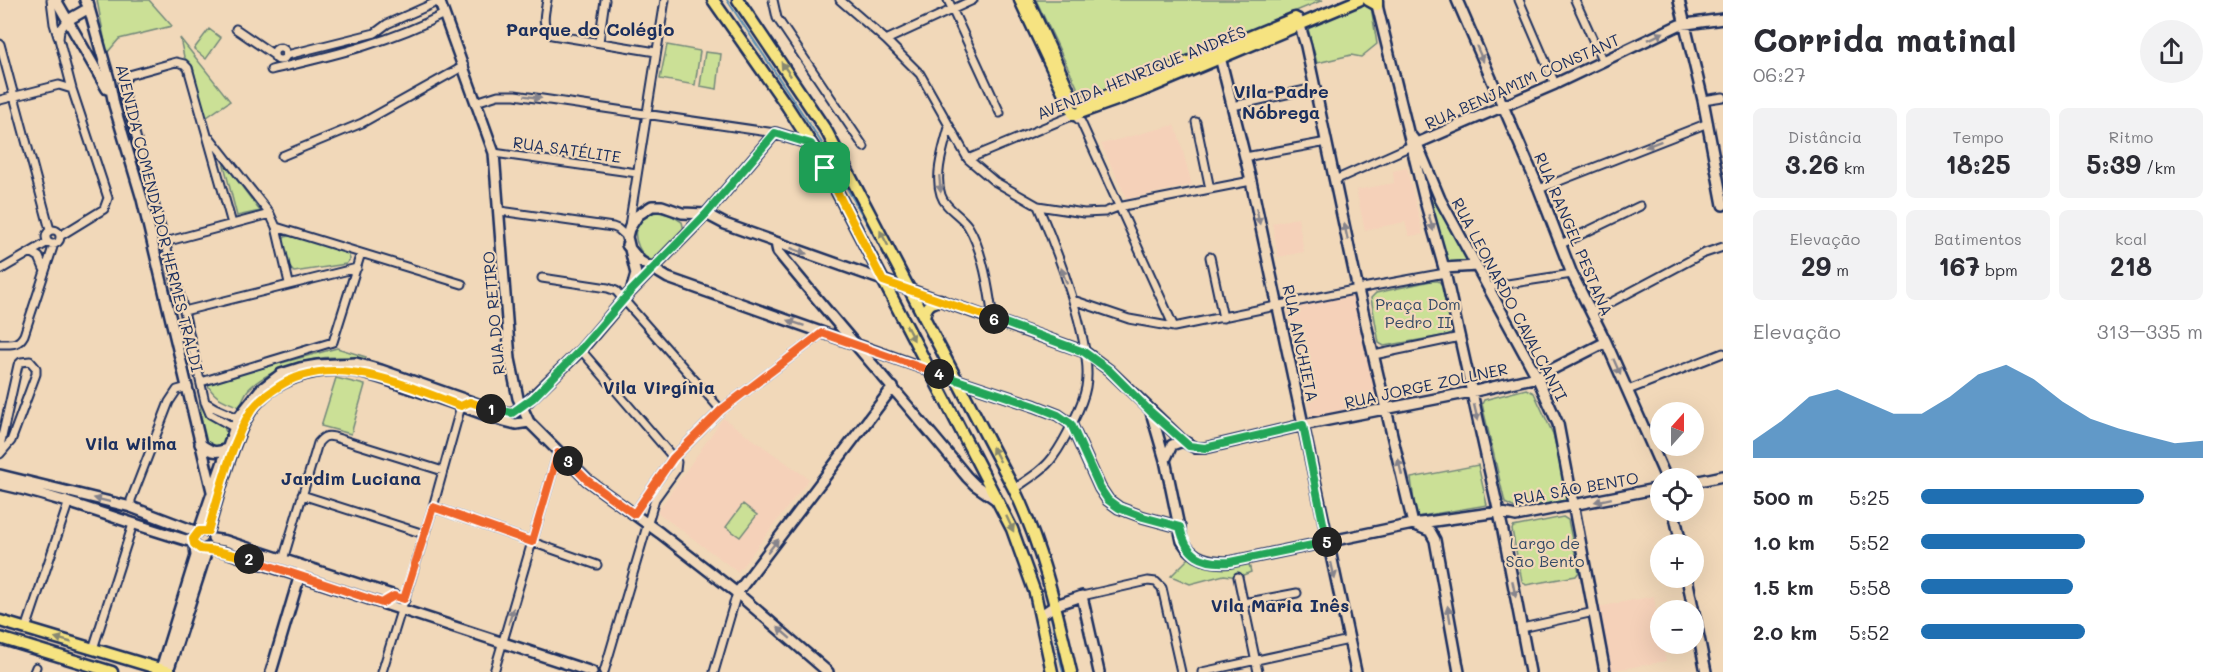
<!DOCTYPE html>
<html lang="pt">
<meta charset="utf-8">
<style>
:root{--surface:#fff;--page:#f2f2f3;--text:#2b2b33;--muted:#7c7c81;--accent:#1f6fb2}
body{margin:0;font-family:Mali,sans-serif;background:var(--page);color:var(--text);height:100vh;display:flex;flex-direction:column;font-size:22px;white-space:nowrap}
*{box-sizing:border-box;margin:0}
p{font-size:20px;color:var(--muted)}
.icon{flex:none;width:33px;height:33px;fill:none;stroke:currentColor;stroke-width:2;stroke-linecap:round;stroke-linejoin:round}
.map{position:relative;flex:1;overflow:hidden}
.side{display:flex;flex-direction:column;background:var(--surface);width:510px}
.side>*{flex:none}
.needle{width:39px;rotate:21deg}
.controls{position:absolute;left:1650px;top:402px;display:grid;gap:12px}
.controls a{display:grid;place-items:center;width:54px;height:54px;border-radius:50%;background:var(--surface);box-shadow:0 6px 24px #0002;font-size:30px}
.pin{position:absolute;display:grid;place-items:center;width:51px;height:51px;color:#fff;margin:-26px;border-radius:12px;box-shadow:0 3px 9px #0006}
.km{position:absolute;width:30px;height:30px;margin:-15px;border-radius:50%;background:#222;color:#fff;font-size:16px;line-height:30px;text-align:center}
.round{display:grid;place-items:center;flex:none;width:63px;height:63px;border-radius:32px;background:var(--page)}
.headline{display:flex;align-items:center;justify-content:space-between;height:102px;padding:0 30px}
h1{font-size:33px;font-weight:700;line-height:45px}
.metrics{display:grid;grid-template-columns:repeat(3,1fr);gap:9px;height:102px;padding:6px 30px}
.metrics div{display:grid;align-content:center;border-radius:9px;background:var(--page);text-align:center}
.metrics b{font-size:26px;font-weight:700}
.metrics small{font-size:16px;font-weight:400}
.metrics p{font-size:16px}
.chart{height:168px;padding:12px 30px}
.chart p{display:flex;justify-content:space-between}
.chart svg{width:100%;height:108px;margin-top:6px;fill:var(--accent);opacity:.7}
ul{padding:0 30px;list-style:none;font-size:20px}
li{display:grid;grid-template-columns:96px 72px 1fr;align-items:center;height:45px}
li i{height:15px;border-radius:8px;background:var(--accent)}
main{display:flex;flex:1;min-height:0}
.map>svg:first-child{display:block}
.built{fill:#f5d1b9}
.green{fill:#cbe096;stroke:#73887a;stroke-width:1.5}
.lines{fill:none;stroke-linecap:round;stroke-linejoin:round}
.stream{stroke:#5d8fb2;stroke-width:2}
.street-casing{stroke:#1b2f5e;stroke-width:11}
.secondary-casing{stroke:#1b2f5e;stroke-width:14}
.primary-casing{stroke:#1b2f5e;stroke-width:15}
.street{stroke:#f1d8b9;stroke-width:7}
.secondary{stroke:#f1d8b9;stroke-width:9}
.primary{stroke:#f6e381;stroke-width:10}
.oneway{fill:#86848c}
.oneway2{fill:#888970}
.split-1-casing{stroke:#fff;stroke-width:12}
.split-2-casing{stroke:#fff;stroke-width:12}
.split-3-casing{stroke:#fff;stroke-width:12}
.split-4-casing{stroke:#fff;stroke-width:12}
.split-5-casing{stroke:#fff;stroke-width:12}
.split-6-casing{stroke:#fff;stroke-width:12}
.split-7-casing{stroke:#fff;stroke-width:12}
.split-1{stroke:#22a559;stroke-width:8}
.split-2{stroke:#f5b400;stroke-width:8}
.split-3{stroke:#f0652b;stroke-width:8}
.split-4{stroke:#f0652b;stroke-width:8}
.split-5{stroke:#22a559;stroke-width:8}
.split-6{stroke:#22a559;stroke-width:8}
.split-7{stroke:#f5b400;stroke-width:8}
.labels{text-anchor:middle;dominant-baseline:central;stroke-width:4.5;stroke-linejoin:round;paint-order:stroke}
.street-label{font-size:16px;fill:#1b2f5e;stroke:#f1d8b9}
.park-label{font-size:16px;fill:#354a66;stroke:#f1d8b9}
.neighbourhood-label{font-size:18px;font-weight:bold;fill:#1b2f5e;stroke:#f1d8b9}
</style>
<main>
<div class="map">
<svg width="1723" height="672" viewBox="0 0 1723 672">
<rect width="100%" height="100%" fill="#f1d8b9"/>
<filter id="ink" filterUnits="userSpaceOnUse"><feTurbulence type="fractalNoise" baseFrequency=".0167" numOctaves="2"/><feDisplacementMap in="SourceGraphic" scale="12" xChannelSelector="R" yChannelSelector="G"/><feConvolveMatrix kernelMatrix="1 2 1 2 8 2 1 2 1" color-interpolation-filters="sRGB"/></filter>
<g filter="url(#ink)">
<path class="built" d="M1174 125 1179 137 1192 185 1127 199 1101 144Z
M1407 168 1423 234 1409 236 1405 222 1365 230 1356 190 1394 183 1393 171Z
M1298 218 1304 252 1278 257 1272 223Z
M1354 295 1379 403 1311 417 1303 377 1287 309Z
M723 418 809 479 738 572 657 512Z
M1654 596 1660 644H1662L1666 661 1610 671 1598 607Z"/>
<path class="green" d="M97 0H149L172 26 119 39 107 53Z
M1036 0H1323L1090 95H1085L1079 91Z
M1370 1 1377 44 1361 57 1351 55 1317 63 1308 29 1309 24 1341 8Z
M209 29 221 38 206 59 194 49Z
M180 38 230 101 204 119 193 67 184 57Z
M667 45 700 51 695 85 660 79Z
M705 52 721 54 717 89 700 86Z
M223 161 260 211 237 216Z
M1431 201H1436L1471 262 1449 263 1429 205Z
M658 212 671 215 682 222 684 230 657 258 650 261C630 245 629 215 658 212Z
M290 236 342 250 348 253 350 259 346 264 294 272 290 268 283 240 285 237Z
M1431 281H1438L1442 284 1452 331 1448 335 1384 346 1379 343 1371 298 1376 293Z
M337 348 366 357 364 361C355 360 345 356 336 357 310 357 266 370 248 390 244 395 242 402 239 407 226 401 213 398 207 383Z
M336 378 365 385 351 434 321 426Z
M1526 389 1534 393 1553 434 1568 497 1566 500 1517 509 1505 503 1482 404 1484 400Z
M200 400 206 413 224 426 227 437 222 447 206 446 203 436Z
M1478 465 1487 505 1416 517 1411 478Z
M743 504 757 515 740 537 726 527Z
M1563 517 1568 520 1579 572 1576 576 1526 585 1522 581 1512 530 1513 527Z
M1191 556 1221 567 1248 560 1251 572 1238 577 1224 575 1190 584 1171 576Z"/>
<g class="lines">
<path class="stream" d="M727 0 820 140 901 284
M1004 481 1013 500
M1039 570 1049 608
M1050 613 1063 672"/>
<defs>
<path id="street" d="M51 0 54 24 58 37
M547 0C545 13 540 25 552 35L656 52
M773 0 777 18 864 147
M840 0 886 40 920 74 968 159 994 181 1038 206 1084 213 1105 212 1118 207 1251 181
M948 0 1000 113
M1519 0 1555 84
M1575 0 1603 62
M236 29 274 55
M886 40 973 0
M599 42 605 0
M0 44 50 230
M274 54a6 6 0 1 1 12 0a6 6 0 1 1-12 0Z
M287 55 375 33 387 24 439 1
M271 70C330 56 389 43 444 14
M0 100 59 85 72 89
M1703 100 1723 97
M476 102 498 95H515L775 133
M1233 106 1314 88
M1196 122 1210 189
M949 127C944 147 934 174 941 195 945 208 961 215 968 226 983 250 989 291 993 319
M211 139 270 214 276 227 462 284
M494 153 637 173
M282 156 362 123 464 66
M1245 157 1327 142
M968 159 1074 115 1081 122 1174 327
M1335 180 1411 146
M1539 189 1708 123
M500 211 613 227 618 229 627 237
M232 224 188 68 184 64 176 62 129 75 123 83V89L184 311 205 402 210 414 233 427
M629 226 665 0
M276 227 289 283
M46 237a7 7 0 1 1 14 0a7 7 0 1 1-14 0Z
M60 236 104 209 108 198 72 89 59 39 60 30 68 20
M165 242 270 214
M1561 244 1640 206
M31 252 39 257 44 269
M1210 257 1223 318
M0 270 48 242
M542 278 608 288 616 291 721 410
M1488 287 1572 274
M1073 300 1129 319 1174 327 1368 287 1445 273
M184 311 357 268
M1591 313 1702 254 1723 247
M0 344C11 344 18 346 24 335L54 244
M581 350 677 462 676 470 655 499 604 672
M1374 355 1460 337
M201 382 333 342 361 253
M1628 390 1723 353
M205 402 215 408 238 418
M0 446 18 365 21 362 30 361 36 368V374L11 441 0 454
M1014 489C1027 480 1044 470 1053 457 1064 442 1083 405 1086 387 1094 345 1055 245 1038 206
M302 495 424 534
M131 507V500L169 402 177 390 188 387
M433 507 597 565
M634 514 673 458 721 410 822 333
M283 560 318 443C323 437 326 435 334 437L443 471
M1238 577 1258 672
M1082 596 1148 581 1156 582 1162 588 1181 672
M1243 603 1297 593
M1522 628 1594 612
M26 629 68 504
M93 649 133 524
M34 672 36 667
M382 672 433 507 461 406
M494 672 558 453
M714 672 737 593
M1202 672 1349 640"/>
<path id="secondary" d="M56 0 107 89
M85 0 89 8 109 79 114 105 142 199 212 491
M439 0 494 153 510 359 518 398 529 422 587 480 660 533 737 593 828 672
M1457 0 1539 189 1572 274 1606 342 1666 478
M1679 0 1703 100 1723 205
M1377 5 1425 201 1444 268 1503 531 1530 672
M1298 19 1306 46 1358 290 1413 524 1430 531 1435 540 1459 672
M68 20 89 8V5
M1220 57 1251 181 1356 672
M775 133 811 144
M1411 136 1417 144 1440 199 1537 377 1558 424 1605 672
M1413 145 1555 84 1679 25 1723 19
M706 214 725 224 1085 352 1109 370 1183 441 1196 448H1205L1303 425 1471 392 1537 377 1606 342
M776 243 778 252C840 328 905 401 967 477L975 485 998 501
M627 245 640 261 668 278 957 380 1035 406 1058 415 1071 424 1100 488 1108 500 1119 508 1143 517 1180 527
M1444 268 1477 266
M632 288 636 274 627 237 629 229 638 215 652 206H662L682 213 706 214
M1151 412 1165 460 1182 541C1193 559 1210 563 1230 562L1413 524 1498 512 1516 516 1660 488
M200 444C210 451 215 454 226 449
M1165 460 1172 445 1183 441
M0 475 131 507 197 532
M1694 482 1723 476
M0 484C65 498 129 524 193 542
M1674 512 1681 544
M199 531 238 418 260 390 281 374 300 368 318 365 356 363 381 370 501 412 512 413 522 407 581 350 631 291 706 214 775 133
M208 531C218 498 233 439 251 411 272 379 317 366 353 371 369 373 386 380 401 385 434 396 467 408 500 420L516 424 529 422
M213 539 226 541 404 599
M208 548 226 552 592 672
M1687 578 1706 672
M737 593 893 387
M1041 615 1056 605 1082 596 1099 672
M168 671 206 553V549
M160 672 196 556 195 546
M271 672 301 571"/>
<path id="primary" d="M713 0 787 106 816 151 1012 529 1035 593 1052 672
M738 0 827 132 1014 489C1043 549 1056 608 1071 672
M1020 0 1074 115 1139 92 1359 0
M1028 0 1070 93 1081 102 1084 107
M1368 0 1377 5V0
M1081 102 1098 99 1295 18
M924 317C926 306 929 303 940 300
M0 621 170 672
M0 638 112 672"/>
</defs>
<use href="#street" class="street-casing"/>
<use href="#secondary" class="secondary-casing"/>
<use href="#primary" class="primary-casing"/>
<use href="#street" class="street"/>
<use href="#secondary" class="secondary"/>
<use href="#primary" class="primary"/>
</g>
<defs><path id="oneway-solid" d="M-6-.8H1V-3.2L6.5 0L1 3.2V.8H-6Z" transform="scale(1.5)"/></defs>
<g class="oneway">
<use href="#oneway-solid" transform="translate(1656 36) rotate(-26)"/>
<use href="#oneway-solid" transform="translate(1480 54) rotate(66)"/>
<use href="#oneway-solid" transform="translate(533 97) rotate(9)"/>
<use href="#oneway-solid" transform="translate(1653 144) rotate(159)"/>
<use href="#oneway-solid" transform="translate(940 184) rotate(85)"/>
<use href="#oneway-solid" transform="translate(1258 216) rotate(78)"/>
<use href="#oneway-solid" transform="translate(1431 223) rotate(74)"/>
<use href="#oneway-solid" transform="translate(1346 232) rotate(-102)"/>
<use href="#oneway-solid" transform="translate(799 251) rotate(20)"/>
<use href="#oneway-solid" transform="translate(1064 276) rotate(-110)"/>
<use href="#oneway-solid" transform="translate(796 323) rotate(-161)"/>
<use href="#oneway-solid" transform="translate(1617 367) rotate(66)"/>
<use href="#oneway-solid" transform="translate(1476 413) rotate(77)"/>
<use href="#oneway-solid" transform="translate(1400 467) rotate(-103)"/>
<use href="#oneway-solid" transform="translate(102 500) rotate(-166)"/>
<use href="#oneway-solid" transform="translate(1603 500) rotate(168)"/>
<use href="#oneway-solid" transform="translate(773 546) rotate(-52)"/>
<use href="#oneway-solid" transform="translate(1333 571) rotate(77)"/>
<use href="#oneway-solid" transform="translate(1514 589) rotate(79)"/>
<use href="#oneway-solid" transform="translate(1449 614) rotate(-100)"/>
<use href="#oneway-solid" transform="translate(511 616) rotate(-74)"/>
<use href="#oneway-solid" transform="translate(784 633) rotate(-139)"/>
</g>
<g class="oneway2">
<use href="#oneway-solid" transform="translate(786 69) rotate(-124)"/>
<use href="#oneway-solid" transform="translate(884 238) rotate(-118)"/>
<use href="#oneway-solid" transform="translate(910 333) rotate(62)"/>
<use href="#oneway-solid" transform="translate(996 454) rotate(-118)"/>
<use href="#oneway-solid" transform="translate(1010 524) rotate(65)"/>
<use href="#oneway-solid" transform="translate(63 640) rotate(-164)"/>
</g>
</g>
<g class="lines" filter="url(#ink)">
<defs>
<path id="split-1" d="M491 409 512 413 533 398 580 350 631 291 706 214 775 133 811 144 825 168"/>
<path id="split-2" d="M249 559C232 554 217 550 200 549L194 544 193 539 199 531H208C218 497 232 440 251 411 257 402 266 395 275 389 331 349 404 385 461 406L470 402 491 409"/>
<path id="split-3" d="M249 559 382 603 394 596 404 599 433 507 532 542 558 453 568 461"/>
<path id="split-4" d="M568 461 587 480 634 514 673 458 721 410 822 333 939 374"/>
<path id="split-5" d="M939 374 1035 406 1058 415 1071 424 1100 488 1108 500 1119 508 1143 517 1180 527C1186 556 1202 564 1230 562L1327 542"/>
<path id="split-6" d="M994 319 1084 352 1109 370 1151 412 1189 446 1205 448 1303 425 1327 542"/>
<path id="split-7" d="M825 168 883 281 994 319"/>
</defs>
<use href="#split-1" class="split-1-casing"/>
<use href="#split-2" class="split-2-casing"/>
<use href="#split-3" class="split-3-casing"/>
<use href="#split-4" class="split-4-casing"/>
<use href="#split-5" class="split-5-casing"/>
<use href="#split-6" class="split-6-casing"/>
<use href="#split-7" class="split-7-casing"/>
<use href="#split-1" class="split-1"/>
<use href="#split-2" class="split-2"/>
<use href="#split-3" class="split-3"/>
<use href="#split-4" class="split-4"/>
<use href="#split-5" class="split-5"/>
<use href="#split-6" class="split-6"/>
<use href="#split-7" class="split-7"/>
</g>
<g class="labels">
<g class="street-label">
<text transform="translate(1141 72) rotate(-22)">AVENIDA HENRIQUE ANDRÉS</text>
<text transform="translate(1522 81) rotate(-24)">RUA BENJAMIM CONSTANT</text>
<text transform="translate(567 149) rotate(8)">RUA SATÉLITE</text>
<text transform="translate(160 218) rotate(76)">AVENIDA COMENDADOR HERMES TRALDI</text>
<text transform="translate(1574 234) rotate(67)">RUA RANGEL PESTANA</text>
<text transform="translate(1510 299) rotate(62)">RUA LEONARDO CAVALCANTI</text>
<text transform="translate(493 313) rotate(-95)">RUA DO RETIRO</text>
<text transform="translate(1301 343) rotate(78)">RUA ANCHIETA</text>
<text transform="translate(1426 385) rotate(-12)">RUA JORGE ZOLLNER</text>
<text transform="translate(1576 488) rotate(-10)">RUA SÃO BENTO</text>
</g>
<g class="park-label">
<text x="1418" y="303">Praça Dom<tspan x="1418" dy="18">Pedro II</tspan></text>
<text x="1545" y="542">Largo de<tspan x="1545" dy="18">São Bento</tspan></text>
</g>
<g class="neighbourhood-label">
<text x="590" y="29">Parque do Colégio</text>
<text x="1281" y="91">Vila Padre<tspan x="1281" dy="21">Nóbrega</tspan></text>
<text x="659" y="387">Vila Virgínia</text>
<text x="131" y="443">Vila Wilma</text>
<text x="351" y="478">Jardim Luciana</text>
<text x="1280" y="605">Vila Maria Inês</text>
</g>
</g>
</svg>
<div class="controls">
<a><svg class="needle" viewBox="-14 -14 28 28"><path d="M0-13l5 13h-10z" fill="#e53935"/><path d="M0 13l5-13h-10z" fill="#7c7c81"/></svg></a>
<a><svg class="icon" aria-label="locate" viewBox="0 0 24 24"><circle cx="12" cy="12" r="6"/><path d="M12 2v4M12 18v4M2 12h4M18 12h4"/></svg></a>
<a>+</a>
<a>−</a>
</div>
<div class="pin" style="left:825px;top:168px;background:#1e9e55"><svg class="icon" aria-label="arrive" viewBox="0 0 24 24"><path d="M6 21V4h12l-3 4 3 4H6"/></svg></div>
<b class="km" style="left:491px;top:409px">1</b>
<b class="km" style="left:249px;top:559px">2</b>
<b class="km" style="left:568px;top:461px">3</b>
<b class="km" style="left:939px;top:374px">4</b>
<b class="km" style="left:1327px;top:542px">5</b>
<b class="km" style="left:994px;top:319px">6</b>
</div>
<section class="side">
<div class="headline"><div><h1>Corrida matinal</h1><p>06:27</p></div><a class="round"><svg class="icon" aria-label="share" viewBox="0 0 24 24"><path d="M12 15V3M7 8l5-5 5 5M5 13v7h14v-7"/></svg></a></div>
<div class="metrics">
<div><p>Distância</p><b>3.26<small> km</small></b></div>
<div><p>Tempo</p><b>18:25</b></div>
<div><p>Ritmo</p><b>5:39<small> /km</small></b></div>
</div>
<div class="metrics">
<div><p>Elevação</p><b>29<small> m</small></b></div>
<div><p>Batimentos</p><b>167<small> bpm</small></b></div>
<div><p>kcal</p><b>218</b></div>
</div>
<div class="chart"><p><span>Elevação</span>313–335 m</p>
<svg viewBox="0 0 160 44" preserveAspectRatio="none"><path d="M0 44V37L10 29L20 19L30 16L40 21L50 26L60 26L70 19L80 10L90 6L100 12L110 21L120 28L130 32L140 35L150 38L160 37V44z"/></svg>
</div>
<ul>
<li><b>500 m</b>5:25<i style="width:79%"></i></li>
<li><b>1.0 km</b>5:52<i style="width:58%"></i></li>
<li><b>1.5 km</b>5:58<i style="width:54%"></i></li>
<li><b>2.0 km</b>5:52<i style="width:58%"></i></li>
</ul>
</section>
</main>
